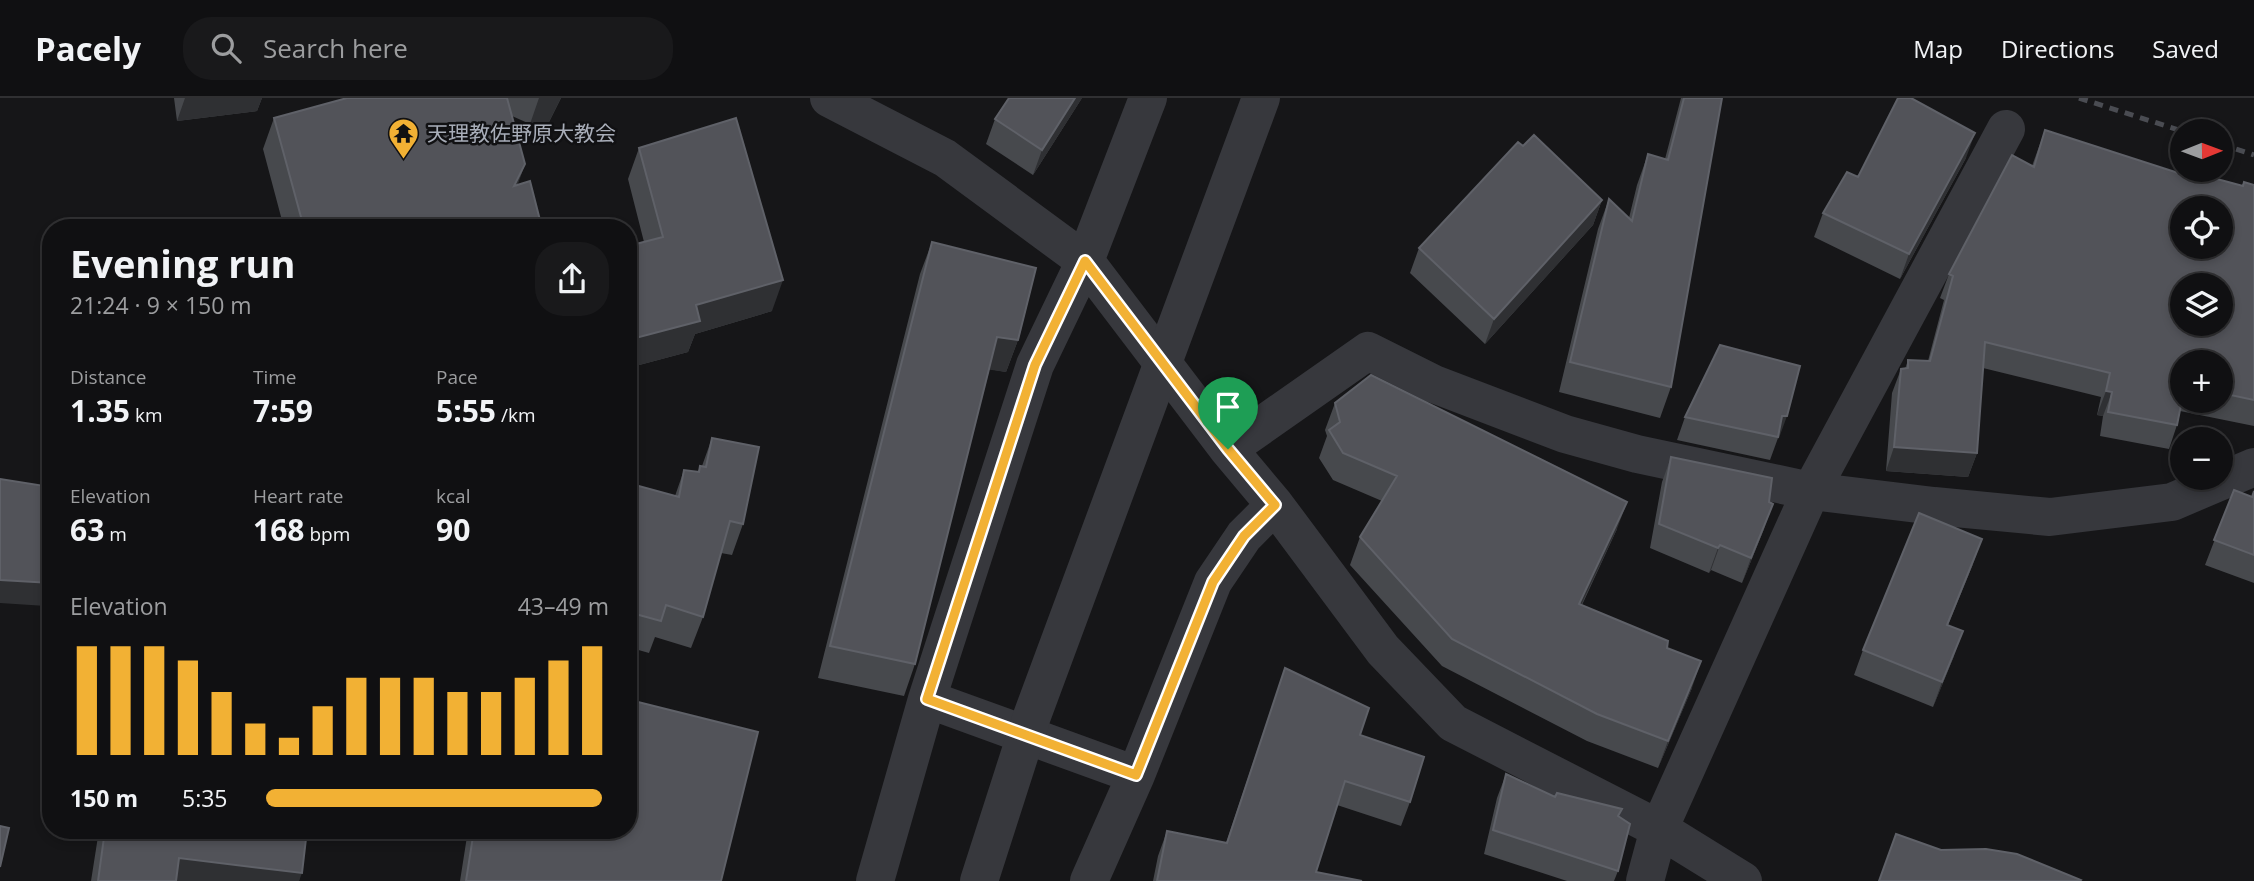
<!DOCTYPE html>
<meta charset="utf-8">
<style>
:root{--surface:#101012;--page:#19191b;--text:#f1f3f6;--muted:#9c9d9f;--line:#303032;--accent:#f2b134}
body{margin:0;font-family:"Open Sans","Noto Sans JP",sans-serif;background:var(--page);color:var(--text);height:100vh;display:flex;flex-direction:column;font-size:26px;white-space:nowrap}
*{box-sizing:border-box;margin:0}
p{font-size:23px;color:var(--muted)}
.icon{flex:none;width:38px;height:38px;fill:none;stroke:currentColor;stroke-width:2;stroke-linecap:round;stroke-linejoin:round}
.map{position:relative;flex:1;overflow:hidden}
.side{position:absolute;left:42px;top:121px;width:595px;height:620px;display:flex;flex-direction:column;background:var(--surface);border-radius:28px;box-shadow:0 4px 10px #0003,0 0 0 2px var(--line)}
.side>*{flex:none}
.needle{width:46px;rotate:89deg}
.controls{position:absolute;left:2170px;top:21px;display:grid;gap:14px}
.controls a{display:grid;place-items:center;width:63px;height:63px;border-radius:50%;background:var(--surface);box-shadow:0 4px 10px #0003,0 0 0 2px var(--line);font-size:35px}
.pin{position:absolute;display:grid;place-items:center;width:60px;height:60px;color:#fff;margin:-72px -30px;border-radius:50% 50% 50% 0;rotate:-45deg;box-shadow:0 0 7px #0007}
.pin .icon{rotate:45deg}
.round{display:grid;place-items:center;flex:none;width:74px;height:74px;border-radius:28px;background:var(--page)}
.head{display:flex;align-items:center;justify-content:space-between;height:119px;padding:0 28px}
h1{font-size:38px;font-weight:700;line-height:52px}
.stats{display:grid;grid-template-columns:repeat(3,1fr);gap:10px;height:119px;padding:7px 28px}
.stats div{display:grid;align-content:center}
.stats b{font-size:30px;font-weight:700}
.stats small{font-size:19px;font-weight:400}
.stats p{font-size:19px}
.chart{height:196px;padding:14px 28px}
.chart p{display:flex;justify-content:space-between}
.chart svg{width:100%;height:126px;margin-top:7px;stroke:var(--accent);stroke-width:6}
ul{padding:0 28px;list-style:none;font-size:23px}
li{display:grid;grid-template-columns:112px 84px 1fr;align-items:center;height:52px}
li i{height:18px;border-radius:9px;background:var(--accent)}
header{display:flex;align-items:center;gap:42px;box-sizing:border-box;height:98px;padding:0 35px;background:var(--surface);border-bottom:2px solid var(--line)}
header strong{font-size:33px}
nav{display:flex;gap:38px;margin-inline-start:auto;font-size:24px}
.search{width:490px;height:63px;background:var(--page);display:flex;align-items:center;gap:18px;box-sizing:border-box;padding:0 24px;border-radius:28px;color:var(--muted);font-size:26px}
.map>svg:first-child{display:block}
.lines{fill:none;stroke-linecap:round;stroke-linejoin:round}
.minor{stroke:#37383d;stroke-width:38}
.rail{stroke:#4a4c52;stroke-width:5;stroke-dasharray:9 7;stroke-linecap:butt}
.tertiary-bridge{stroke:#37383d;stroke-width:38}
.wall{fill:#47494d;fill-rule:evenodd}
.shaded-wall{fill:#2f3033}
.building{fill:#525359;stroke:#5f6168;stroke-width:2;fill-rule:evenodd}
.route-casing{stroke:#fff;stroke-width:14}
.route{stroke:#f2b134;stroke-width:9}
.labels{text-anchor:middle;dominant-baseline:central;stroke-width:5;stroke-linejoin:round;paint-order:stroke}
.poi-label{font-size:21px;fill:#a8adb8;stroke:#111113;text-anchor:start}
</style>
<header>
<strong>Pacely</strong>
<div class="search"><svg class="icon" aria-label="search" viewBox="0 0 24 24"><circle cx="10" cy="10" r="6"/><path d="M15 15l6 6"/></svg>Search here</div>
<nav><a>Map</a><a>Directions</a><a>Saved</a></nav>
</header>
<div class="map">
<svg width="2254" height="783" viewBox="0 0 2254 783">
<rect width="100%" height="100%" fill="#161618"/>
<g class="lines">
<path class="minor" d="M829 0 945 60 1085 163 1228 351 1275 407 1383 552 1453 625 1659 731 1743 783
M1228 351 1368 253 1434 286 1565 336 1637 356 1811 393 1934 408 2050 419 2172 404 2254 369
M927 601 1136 677
M875 783 927 601 1035 267 1085 163 1148 0
M1089 783 1136 677 1213 484 1244 438 1275 407
M1645 783 1659 731 1811 393 2006 31"/>
<path class="rail" d="M2079 0 2182 33
M2221 46 2254 57"/>
<path class="tertiary-bridge" d="M979 783 1032 618 1261 0"/>
</g>
<path class="wall" d="M174 0H262L257 13 177 23Z
M347 0H561L548 26H530L512 18 525 66 517 87 542 130H284L263 51 274 20Z
M1082 0 1033 77 986 46 995 21Z
M1681 0H1722L1671 289 1660 320 1559 294 1598 131 1609 101 1629 120 1637 87 1648 56 1665 61Z
M2045 32 2200 82 2243 88 2254 87V328L2180 313 2177 327 2169 351 2100 338 2103 318 2097 317 2101 299 1983 270 1977 355 1968 379 1886 373 1892 295 1901 271H1905L1908 262 1928 263 1944 202 1940 200 1949 176 2032 68ZM2182 264H2221V303H2182Z
M639 50 772 213 695 236 688 254 628 270V148L644 144 628 81Z
M1966 60 1900 181 1814 139 1823 115 1858 79Z
M1602 102 1593 127 1485 246 1410 175 1419 150Z
M932 144 1018 242 1006 274 989 271 915 566 904 598 818 580 920 176Z
M1720 247 1779 340H1778L1770 362 1677 342 1685 319Z
M1335 305 1617 431 1582 507 1667 550 1692 590 1658 670 1587 643 1442 568 1350 467 1360 439 1382 403 1333 382 1319 360 1327 338 1325 332Z
M712 340 743 426 732 457 721 455 703 519 691 550 655 539 649 555 628 549V385L675 398 684 372 698 374 700 368H702Z
M1671 359 1769 404 1764 431 1742 485 1711 472 1709 475 1650 450 1662 384Z
M2234 392 2252 399 2254 393V485L2205 467Z
M1973 466 1948 527 1954 558 1933 609 1854 577 1863 552Z
M1285 570 1360 637 1410 704 1401 728 1337 707 1316 774 1362 783H1153L1158 758 1167 733 1226 745Z
M638 604 721 783H460L468 732H628V632Z
M1506 676 1555 699 1619 719 1618 773 1614 783H1567L1484 756 1497 700Z
M99 732H307L299 783H91Z"/>
<path class="shaded-wall" d="M185 0H262L257 13 177 23Z
M539 0H561L548 26H530Z
M1075 0H1082L1033 77 1042 52Z
M1975 35 1966 60 1900 181 1909 156Z
M525 66 514 97V88Z
M1602 102 1593 127 1485 246 1494 221Z
M783 182 772 213 695 236 688 254 628 270V242L696 207Z
M997 239 1018 242 1006 274 985 271Z
M2106 293 2112 294 2103 318 2097 317Z
M1782 318H1787L1779 340H1778Z
M1894 349 1977 355 1968 379 1886 373Z
M1627 404 1617 431 1569 533 1579 506Z
M1773 406 1764 431 1742 485 1751 460Z
M1982 441 1973 466 1938 551 1947 527Z
M1720 447 1711 472 1709 475 1718 450Z
M0 482 51 485V493L46 508 0 505Z
M1963 533 1954 558 1933 609 1942 584Z
M1701 563 1692 590 1658 670 1668 643Z
M179 760 302 775 299 783H171Z"/>
<path class="building" d="M347 0H507L525 66 514 88 530 83 542 130H304L274 20Z
M1009 0H1075L1042 52 995 21Z
M1684 0H1722L1671 289 1570 264 1609 101 1632 123 1648 56 1668 62Z
M1898 0H1911L1975 35 1909 156 1823 115 1847 74 1858 79Z
M736 20 783 182 696 207 700 223 628 242V148L663 139 639 50Z
M2045 32 2200 82 2202 77 2243 88 2244 84 2254 87V302L2221 295V264H2182V302L2177 327 2108 314 2112 294 2106 293 2110 275 1985 244 1977 355 1894 349 1901 271 1908 270V262L1930 263 1953 178 1949 176 2012 57 2034 69ZM2182 110H2221V149H2182ZM2182 187H2221V226H2182Z
M1534 37 1602 102 1494 221 1419 150 1518 44 1523 48Z
M932 144 1036 170 1018 242 997 239 915 566 830 548Z
M1720 247 1800 268 1787 318H1782L1778 339 1685 319Z
M1371 277 1627 404 1579 506 1668 543 1667 550 1701 563 1668 643 1597 616 1452 541 1360 439 1397 378 1343 355 1329 332 1340 324 1335 305Z
M712 340 759 349 743 426 730 423 703 519 666 507 661 523 628 514V385L679 399 684 372 699 374 700 368 706 369Z
M1671 359 1772 380 1769 404 1773 406 1751 460 1720 447 1718 450 1659 426Z
M0 381 51 389V485L0 482Z
M2234 392 2252 399 2254 393V457L2214 442Z
M1919 415 1982 441 1947 527 1963 533 1942 584 1863 552Z
M1285 570 1369 610 1360 637 1424 659 1410 704 1345 683 1316 774 1362 783H1157L1167 733 1227 745Z
M638 604 758 634 721 783H466L474 732H628V643Z
M1506 676 1555 699 1557 695 1622 711 1618 718 1630 726 1618 773 1493 732Z
M0 728 9 730 0 769Z
M105 732H307L302 775 179 760 176 783H98Z
M1896 736 1941 752 1986 751 2017 756 2081 782 2080 783H1879Z"/>
<g class="lines">
<defs>
<path id="route" d="M1085 163 1228 351 1275 407 1244 438 1213 484 1136 677 927 601 1035 267Z"/>
</defs>
<use href="#route" class="route-casing"/>
<use href="#route" class="route"/>
</g>
<defs>
<symbol id="temple-pin" viewBox="-11 -11 22 30"><path d="M0 17L-7.5 6A9.5 9.5 0 1 1 7.5 6Z" fill="#f2b134" stroke="#111113"/><path d="M0-6L5-2H3V0L6.5 2.5H4V6H1.5V3h-3V6H-4V2.5H-6.5L-3 0V-2H-5Z" fill="#111"/></symbol>
</defs>
<g fill-rule="evenodd">
<use href="#temple-pin" x="386" y="18" width="35" height="47"/>
</g>
<g class="labels">
<g class="poi-label">
<text x="427" y="35">天理教佐野原大教会</text>
</g>
</g>
</svg>
<div class="controls">
<a><svg class="needle" viewBox="-14 -14 28 28"><path d="M0-13l5 13h-10z" fill="#e53935"/><path d="M0 13l5-13h-10z" fill="#9c9d9f"/></svg></a>
<a><svg class="icon" aria-label="locate" viewBox="0 0 24 24"><circle cx="12" cy="12" r="6"/><path d="M12 2v4M12 18v4M2 12h4M18 12h4"/></svg></a>
<a><svg class="icon" aria-label="layers" viewBox="0 0 24 24"><path d="M12 4l9 5-9 5-9-5zM3 14l9 5 9-5"/></svg></a>
<a>+</a>
<a>−</a>
</div>
<div class="pin" style="left:1228px;top:351px;background:#1e9e55"><svg class="icon" aria-label="arrive" viewBox="0 0 24 24"><path d="M6 21V4h12l-3 4 3 4H6"/></svg></div>
<section class="side">
<div class="head"><div><h1>Evening run</h1><p>21:24 · 9 × 150 m</p></div><a class="round"><svg class="icon" aria-label="share" viewBox="0 0 24 24"><path d="M12 15V3M7 8l5-5 5 5M5 13v7h14v-7"/></svg></a></div>
<div class="stats">
<div><p>Distance</p><b>1.35<small> km</small></b></div>
<div><p>Time</p><b>7:59</b></div>
<div><p>Pace</p><b>5:55<small> /km</small></b></div>
</div>
<div class="stats">
<div><p>Elevation</p><b>63<small> m</small></b></div>
<div><p>Heart rate</p><b>168<small> bpm</small></b></div>
<div><p>kcal</p><b>90</b></div>
</div>
<div class="chart"><p><span>Elevation</span>43–49 m</p>
<svg viewBox="0 0 160 44" preserveAspectRatio="none"><path d="M5 44V6M15 44V6M25 44V6M35 44V11M45 44V22M55 44V33M65 44V38M75 44V27M85 44V17M95 44V17M105 44V17M115 44V22M125 44V22M135 44V17M145 44V11M155 44V6"/></svg>
</div>
<ul>
<li><b>150 m</b>5:35<i style="width:98%"></i></li>
</ul>
</section>
</div>
